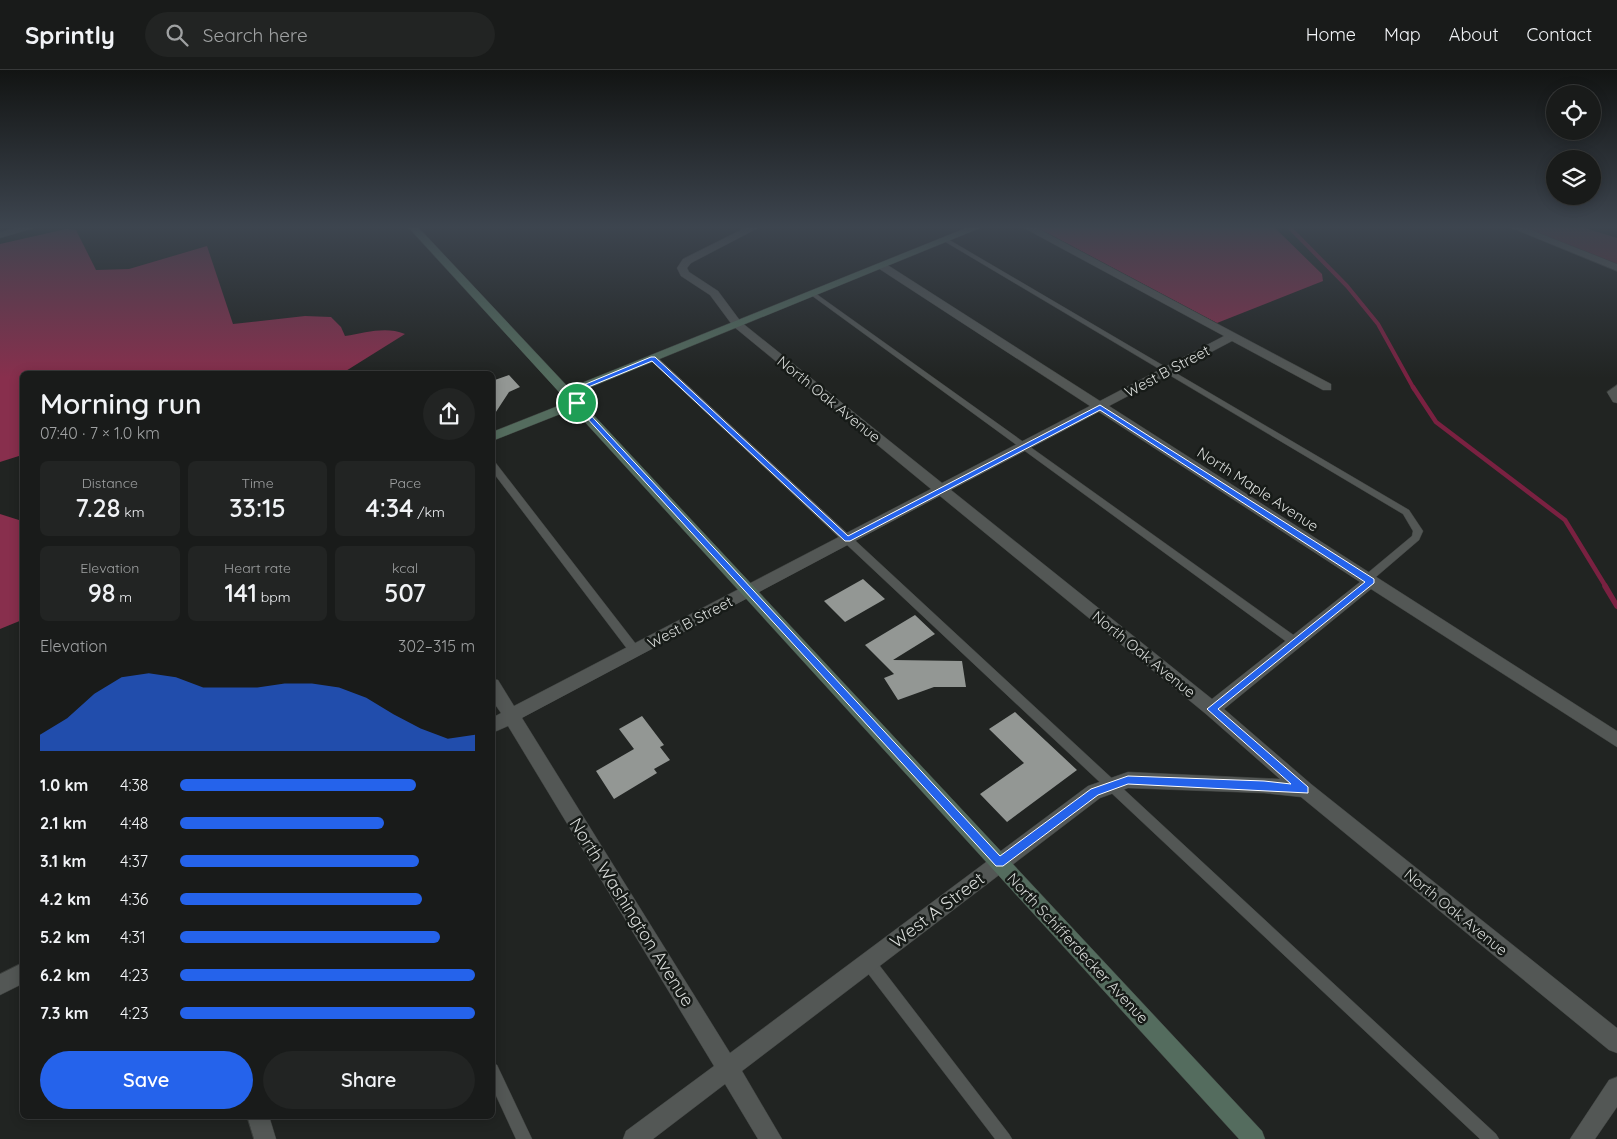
<!DOCTYPE html>
<meta charset="utf-8">
<style>
:root{--surface:#191b1a;--page:#222423;--text:#f1f3f6;--muted:#9fa1a2;--line:#373939;--accent:#2563eb}
body{margin:0;font-family:Quicksand,sans-serif;background:var(--page);color:var(--text);height:100vh;display:flex;flex-direction:column;font-size:19px;white-space:nowrap}
*{box-sizing:border-box;margin:0}
p{font-size:16px;color:var(--muted)}
.icon{flex:none;width:28px;height:28px;fill:none;stroke:currentColor;stroke-width:2;stroke-linecap:round;stroke-linejoin:round}
.map{position:relative;flex:1;overflow:hidden}
.side{position:absolute;left:20px;top:301px;width:475px;height:748px;display:flex;flex-direction:column;background:var(--surface);border-radius:8px;box-shadow:0 2px 12px #0003,0 0 0 1px var(--line)}
.side>*{flex:none}
.controls{position:absolute;left:1546px;top:15px;display:grid;gap:10px}
.controls a{display:grid;place-items:center;width:55px;height:55px;border-radius:50%;background:var(--surface);box-shadow:0 2px 12px #0003,0 0 0 1px var(--line);font-size:25px}
.pin{position:absolute;display:grid;place-items:center;width:42px;height:42px;color:#fff;margin:-21px;border:2px solid #fff;border-radius:50%;box-shadow:0 1px 5px #0007}
.round{display:grid;place-items:center;flex:none;width:52px;height:52px;border-radius:26px;background:var(--page)}
.overview{display:flex;align-items:center;justify-content:space-between;height:85px;padding:0 20px}
h1{font-size:28px;font-weight:600;line-height:38px}
.metrics{display:grid;grid-template-columns:repeat(3,1fr);gap:8px;height:85px;padding:5px 20px}
.metrics div{display:grid;align-content:center;border-radius:8px;background:var(--page);text-align:center}
.metrics b{font-size:25px;font-weight:600}
.metrics small{font-size:14px;font-weight:400}
.metrics p{font-size:14px}
.chart{height:140px;padding:10px 20px}
.chart p{display:flex;justify-content:space-between}
.chart svg{width:100%;height:90px;margin-top:5px;fill:var(--accent);opacity:.7}
.button{display:flex;gap:10px;margin-top:auto;padding:10px 20px}
.button a{flex:1;height:58px;border-radius:30px;background:var(--accent);color:#fff;font-size:20px;font-weight:600;line-height:58px;text-align:center}
.button a+a{background:var(--page);color:var(--text)}
ul{padding:0 20px;list-style:none;font-size:16px}
li{display:grid;grid-template-columns:80px 60px 1fr;align-items:center;height:38px}
li i{height:12px;border-radius:6px;background:var(--accent)}
header{display:flex;align-items:center;gap:30px;box-sizing:border-box;height:70px;padding:0 25px;background:var(--surface);border-bottom:1px solid var(--line)}
header strong{font-size:24px}
nav{display:flex;gap:28px;margin-inline-start:auto;font-size:18px}
.search{width:350px;height:45px;background:var(--page);display:flex;align-items:center;gap:12px;box-sizing:border-box;padding:0 18px;border-radius:28px;color:var(--muted);font-size:19px}
.map>svg:first-child{display:block}
.green{fill:#63303f}
.forest{fill:#882f4d}
.lines{fill:none;stroke-linecap:round;stroke-linejoin:round}
.stream-far2{stroke:#7a2141;stroke-width:4}
.stream-far1{stroke:#7a2141;stroke-width:4.5}
.stream{stroke:#7a2141;stroke-width:5.5}
.building{fill:#939794}
.lane-casing{stroke:#3b3e3c;stroke-width:1}
.street-casing{stroke:#3b3e3c;stroke-width:1}
.secondary-casing{stroke:#3b3e3c;stroke-width:1}
.lane{fill:#535755;fill-rule:evenodd}
.street{fill:#535755;fill-rule:evenodd}
.secondary{fill:#546c5e;fill-rule:evenodd}
.route{fill:#2563eb;stroke:#fff;fill-rule:evenodd}
.labels{text-anchor:middle;dominant-baseline:central;stroke-width:5;stroke-linejoin:round;paint-order:stroke}
.street-label{font-size:15px;fill:#d8dbd9;stroke:#171b18}
.near-street-label{font-size:18px;fill:#d8dbd9;stroke:#171b18}
</style>
<header>
<strong>Sprintly</strong>
<div class="search"><svg class="icon" aria-label="search" viewBox="0 0 24 24"><circle cx="10" cy="10" r="6"/><path d="M15 15l6 6"/></svg>Search here</div>
<nav><a>Home</a><a>Map</a><a>About</a><a>Contact</a></nav>
</header>
<div class="map">
<svg width="1617" height="1069" viewBox="0 0 1617 1069">
<rect width="100%" height="100%" fill="#212422"/>
<path class="green" d="M1523 158H1585L1617 168V195Z"/>
<path class="forest" d="M1038 158H1275L1322 204 1323 211 1217 253Z
M66 159 76 160 96 200 129 199 207 176 233 254 305 246 331 247 341 257 345 266C366 263 385 256 405 264L341 304H22V385L0 392V174Z
M0 444 22 451V550L0 559Z"/>
<g class="lines">
<path class="stream-far2" d="M1290 158 1347 216 1378 254 1414 319"/>
<path class="stream-far1" d="M1413 317 1436 352 1565 450 1606 517"/>
<path class="stream" d="M1605 516 1617 536"/>
</g>
<path class="building" d="M509 305 520 317 509 322 492 348V311Z
M863 509 885 529 845 552 824 531Z
M915 545 935 564 893 590 962 591 966 617H934L898 630 884 608 894 604 865 575Z
M1015 642 1077 700 1007 752 980 724 1024 693 989 659Z
M642 646 664 675 660 677 670 690 654 699 657 703 614 729 596 701 634 679 619 659Z"/>
<g class="lines">
<defs>
<path id="lane" d="M946 168 1409 440 1423 461 1419 470 1370 512H1364L1362 509 1364 506 1412 466 1413 461 1403 444 944 171V169Z
M811 223H815L1299 569 1300 572 1299 575H1291L811 225Z
M650 286H656L1496 1064 1499 1069H1480L650 290Z
M492 391 495 392 639 578 640 581 639 584H631L492 401Z
M868 885 873 887 1009 1064 1012 1069H995L863 897 861 892 863 887Z
M492 993 497 995 532 1069H516L492 1017Z"/>
<path id="street" d="M16 158H34L0 168V162Z
M745 158H758L691 193 687 198 689 202 718 221 741 252 942 413 1090 336 878 198V194H886L1100 331 1224 266 1024 158H1037L1331 314V320H1323L1232 271 1109 336 1617 661V677L1371 519 1224 639 1311 714 1617 958V983L1609 980 1301 727 1264 723 1128 718 1100 728 742 1001 782 1069H758L725 1014 653 1069H623L626 1061 714 996 508 656 492 663V648L501 643 492 630V609L498 610 514 636 931 419 733 256 710 225 681 206 677 198 683 189ZM1099 342 1360 512 1212 629 951 420ZM940 426 1206 644 1280 709 1128 702 1088 716 730 983 522 648Z
M1512 158H1526L1617 194V201Z
M1617 315V333L1613 332 1607 322Z
M22 893V914L0 925V904Z
M1617 1007V1037L1595 1069H1570L1609 1010Z
M247 1046H269L276 1069H254Z"/>
<path id="secondary" d="M409 158H419L569 318 966 158H980L574 324 1262 1061 1265 1069H1239L573 339 492 371V362L568 332Z"/>
</defs>
<use href="#lane" class="lane-casing"/>
<use href="#street" class="street-casing"/>
<use href="#secondary" class="secondary-casing"/>
<use href="#lane" class="lane"/>
<use href="#street" class="street"/>
<use href="#secondary" class="secondary"/>
</g>
<linearGradient id="sky" x2="0" y2="1"><stop stop-color="#121413"/><stop offset="0.51" stop-color="#3d454f"/><stop offset="1" stop-color="#3d454f" stop-opacity="0"/></linearGradient>
<rect width="1617" height="308" fill="url(#sky)"/>
<path class="route" d="M651 287H655L848 466 1100 335 1374 509V513L1218 639 1308 717V723L1128 714 1098 725 1003 796H996L564 323ZM652 291 845 471H850L1100 340 1365 512 1207 639 1291 714 1264 711 1128 706 1091 719 1000 786 571 324Z"/>
<g class="labels">
<g class="street-label">
<text transform="translate(1167 301) rotate(-28)">West B Street</text>
<text transform="translate(829 329) rotate(39)">North Oak Avenue</text>
<text transform="translate(1258 419) rotate(33)">North Maple Avenue</text>
<text transform="translate(690 552) rotate(-28)">West B Street</text>
<text transform="translate(1144 584) rotate(39)">North Oak Avenue</text>
<text transform="translate(1456 842) rotate(39)">North Oak Avenue</text>
<text transform="translate(1078 878) rotate(47)">North Schifferdecker Avenue</text>
</g>
<g class="near-street-label">
<text transform="translate(937 840) rotate(-37)">West A Street</text>
<text transform="translate(632 842) rotate(58)">North Washington Avenue</text>
</g>
</g>
</svg>
<div class="controls">
<a><svg class="icon" aria-label="locate" viewBox="0 0 24 24"><circle cx="12" cy="12" r="6"/><path d="M12 2v4M12 18v4M2 12h4M18 12h4"/></svg></a>
<a><svg class="icon" aria-label="layers" viewBox="0 0 24 24"><path d="M12 4l9 5-9 5-9-5zM3 14l9 5 9-5"/></svg></a>
</div>
<div class="pin" style="left:577px;top:333px;background:#1e9e55"><svg class="icon" aria-label="arrive" viewBox="0 0 24 24"><path d="M6 21V4h12l-3 4 3 4H6"/></svg></div>
<section class="side">
<div class="overview"><div><h1>Morning run</h1><p>07:40 · 7 × 1.0 km</p></div><a class="round"><svg class="icon" aria-label="share" viewBox="0 0 24 24"><path d="M12 15V3M7 8l5-5 5 5M5 13v7h14v-7"/></svg></a></div>
<div class="metrics">
<div><p>Distance</p><b>7.28<small> km</small></b></div>
<div><p>Time</p><b>33:15</b></div>
<div><p>Pace</p><b>4:34<small> /km</small></b></div>
</div>
<div class="metrics">
<div><p>Elevation</p><b>98<small> m</small></b></div>
<div><p>Heart rate</p><b>141<small> bpm</small></b></div>
<div><p>kcal</p><b>507</b></div>
</div>
<div class="chart"><p><span>Elevation</span>302–315 m</p>
<svg viewBox="0 0 160 44" preserveAspectRatio="none"><path d="M0 44V36L10 28L20 16L30 8L40 6L50 8L60 13L70 13L80 13L90 11L100 11L110 13L120 18L130 26L140 33L150 38L160 36V44z"/></svg>
</div>
<ul>
<li><b>1.0 km</b>4:38<i style="width:80%"></i></li>
<li><b>2.1 km</b>4:48<i style="width:69%"></i></li>
<li><b>3.1 km</b>4:37<i style="width:81%"></i></li>
<li><b>4.2 km</b>4:36<i style="width:82%"></i></li>
<li><b>5.2 km</b>4:31<i style="width:88%"></i></li>
<li><b>6.2 km</b>4:23<i style="width:100%"></i></li>
<li><b>7.3 km</b>4:23<i style="width:100%"></i></li>
</ul>
<div class="button"><a>Save</a><a>Share</a></div>
</section>
</div>
